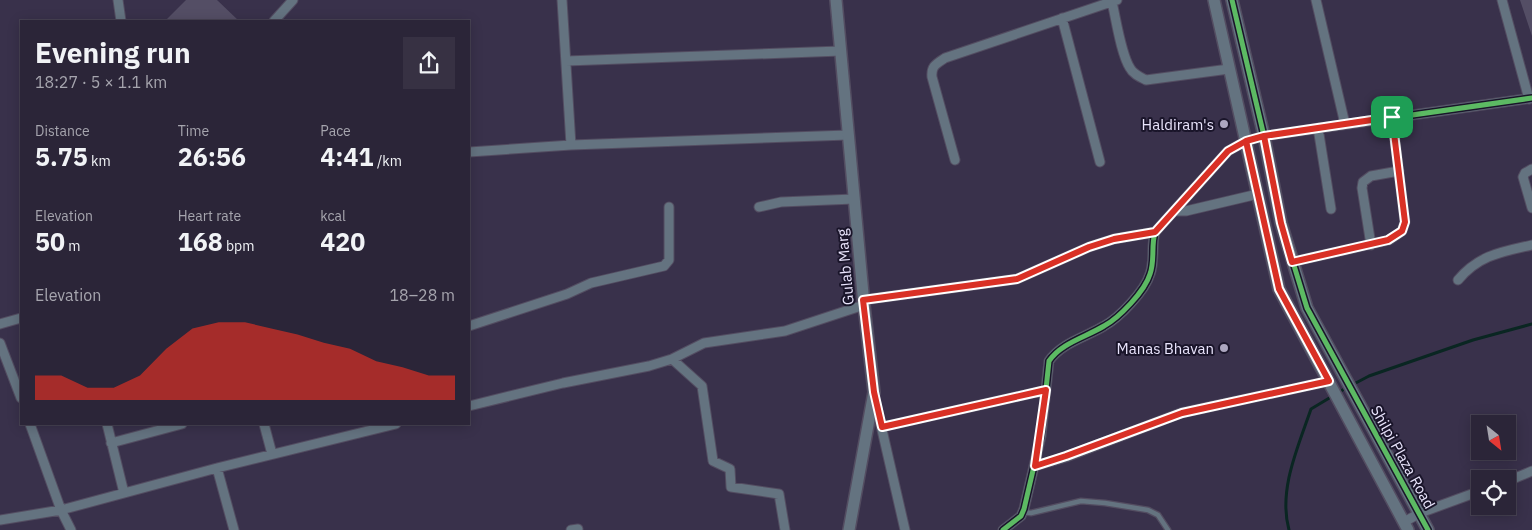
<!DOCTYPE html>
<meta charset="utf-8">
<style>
:root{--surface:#2b2538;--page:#373143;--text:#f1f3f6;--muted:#a6a5ae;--line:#474253;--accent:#d93025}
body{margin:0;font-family:"IBM Plex Sans",sans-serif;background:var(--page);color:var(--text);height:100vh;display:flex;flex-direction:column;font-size:19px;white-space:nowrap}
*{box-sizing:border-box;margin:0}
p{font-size:16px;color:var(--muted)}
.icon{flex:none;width:28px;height:28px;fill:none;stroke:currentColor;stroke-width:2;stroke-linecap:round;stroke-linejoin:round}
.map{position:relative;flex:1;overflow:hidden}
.details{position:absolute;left:20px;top:20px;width:450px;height:405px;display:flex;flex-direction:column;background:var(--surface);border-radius:0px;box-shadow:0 2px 12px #0003,0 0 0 1px var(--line)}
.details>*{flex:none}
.needle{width:32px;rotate:150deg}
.tools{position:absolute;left:1471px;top:415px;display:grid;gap:10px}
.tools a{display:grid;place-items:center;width:45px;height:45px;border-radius:0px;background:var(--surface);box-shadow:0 2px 12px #0003,0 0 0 1px var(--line);font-size:25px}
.pin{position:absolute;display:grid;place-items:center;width:42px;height:42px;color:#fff;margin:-21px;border-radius:10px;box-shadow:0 2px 8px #0006}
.round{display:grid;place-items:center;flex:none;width:52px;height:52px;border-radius:0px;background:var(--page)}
.head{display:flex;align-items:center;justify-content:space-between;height:85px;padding:0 15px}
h1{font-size:28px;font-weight:700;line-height:38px}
.figures{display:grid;grid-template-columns:repeat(3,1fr);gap:8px;height:85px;padding:5px 15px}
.figures div{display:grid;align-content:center}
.figures b{font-size:25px;font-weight:700}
.figures small{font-size:14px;font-weight:400}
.figures p{font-size:14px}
.chart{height:140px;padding:10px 15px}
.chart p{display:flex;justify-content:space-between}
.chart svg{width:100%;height:90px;margin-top:5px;fill:var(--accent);opacity:.7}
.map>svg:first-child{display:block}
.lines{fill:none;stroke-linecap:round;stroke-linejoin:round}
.stream{stroke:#0a2622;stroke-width:3}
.building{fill:#544e65}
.service-casing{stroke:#534d61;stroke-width:7}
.minor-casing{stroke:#534d61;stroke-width:11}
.tertiary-casing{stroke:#534d61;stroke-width:14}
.service{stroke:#647380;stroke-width:4.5}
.minor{stroke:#647380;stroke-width:9}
.tertiary{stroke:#647380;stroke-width:11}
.cycleway-casing{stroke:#1a152a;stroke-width:8}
.cycleway{stroke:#5cba63;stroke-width:5}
.route-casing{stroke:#fff;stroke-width:10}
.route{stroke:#d93025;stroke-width:6}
.poi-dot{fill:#aca6bf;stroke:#1a152a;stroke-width:2}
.labels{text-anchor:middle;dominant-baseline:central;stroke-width:4;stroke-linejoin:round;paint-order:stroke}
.poi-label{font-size:15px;fill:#eae5fd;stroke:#1a152a;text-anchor:end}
.street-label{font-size:15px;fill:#eae5fd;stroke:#1a152a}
</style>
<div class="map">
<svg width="1532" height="530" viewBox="0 0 1532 530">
<rect width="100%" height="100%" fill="#39314b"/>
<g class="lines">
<path class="stream" d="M1352 385 1369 376 1473 340 1532 324
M1289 530C1278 490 1298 447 1311 409L1346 388"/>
</g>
<path class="building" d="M186 0H217L239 21H165Z
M1520 0H1532V36Z"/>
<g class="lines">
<defs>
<path id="service" d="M1023 512 1031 513 1081 501 1105 503 1148 510 1158 515 1168 530"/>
<path id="minor" d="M118 0 121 21
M562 0 571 145
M1316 0 1345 124
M1502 0 1529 99
M1112 2C1116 19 1121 54 1130 68 1133 74 1140 77 1146 80L1229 69
M1062 18 1100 162
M274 21 293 0
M566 61 841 51
M1318 128 1331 209
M469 152 571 145 848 135
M955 160 932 77C931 66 936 64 945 58L1117 0
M1532 169 1525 173 1523 177 1532 208
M759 207 781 202 854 199
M1175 211H1186L1258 194
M1371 245 1362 188 1363 182 1371 176 1399 171
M1292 262 1389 240 1402 231 1405 222 1392 117
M1458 280C1479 255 1501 252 1532 245
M863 300 1017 279 1089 247 1114 239 1155 232
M0 324 21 318
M469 326 567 294 591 283 664 266 669 260V207
M0 343 21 398
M672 359 702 386 713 461 730 469 731 487 779 494 785 530
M874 395 905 530
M469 406 563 383 649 366 672 359 704 343 785 331 864 305
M30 424 61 510 71 530
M107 424 124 493
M264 424 272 454
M882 427 1046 390
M111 443 182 424
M1035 466 1066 457 1181 413 1329 381
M217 468 234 530
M1508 481 1532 471
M0 520 61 510 217 468 396 424
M1404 522 1420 513 1480 491
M571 530 578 529
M1003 530 1021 516 1024 509 1041 436 1049 361C1061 343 1086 337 1104 326 1119 318 1145 291 1150 274 1155 261 1151 246 1155 232L1228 151 1246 141 1264 136 1532 98"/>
<path id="tertiary" d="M836 0 864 305 874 392 849 530
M1214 0 1279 289 1408 530
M1232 0 1264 136 1281 223 1307 308 1428 530"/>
</defs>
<use href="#service" class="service-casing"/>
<use href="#minor" class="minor-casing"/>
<use href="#tertiary" class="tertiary-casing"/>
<use href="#service" class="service"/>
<use href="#minor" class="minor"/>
<use href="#tertiary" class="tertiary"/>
<defs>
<path id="cycleway" d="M1232 0 1264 136 1281 223 1307 308 1428 530
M1003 530 1021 516 1024 509 1041 436 1049 361C1061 343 1086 337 1104 326 1119 318 1145 291 1150 274 1155 261 1151 246 1155 232L1228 151 1246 141 1264 136 1532 98"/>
</defs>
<use href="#cycleway" class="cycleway-casing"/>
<use href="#cycleway" class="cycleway"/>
</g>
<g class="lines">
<defs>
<path id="route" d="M1392 117 1264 136 1246 141 1228 151 1155 232 1114 239 1089 247 1017 279 863 300 874 392 882 427 1046 390 1035 466 1066 456 1182 413 1329 381 1279 289 1246 141 1264 136 1281 223 1292 262 1388 240 1402 231 1405 222 1392 117"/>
</defs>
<use href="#route" class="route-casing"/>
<use href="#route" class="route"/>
</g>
<g class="poi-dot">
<circle cx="1224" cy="124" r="5"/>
<circle cx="1224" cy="348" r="5"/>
</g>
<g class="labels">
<g class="poi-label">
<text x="1214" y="124">Haldiram's</text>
<text x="1214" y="348">Manas Bhavan</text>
</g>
<g class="street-label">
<text transform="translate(845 267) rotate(-95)">Gulab Marg</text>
<text transform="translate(1403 457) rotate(61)">Shilpi Plaza Road</text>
</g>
</g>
</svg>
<div class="tools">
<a><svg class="needle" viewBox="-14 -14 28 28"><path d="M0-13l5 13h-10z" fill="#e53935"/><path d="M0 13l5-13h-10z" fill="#a6a5ae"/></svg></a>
<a><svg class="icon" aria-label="locate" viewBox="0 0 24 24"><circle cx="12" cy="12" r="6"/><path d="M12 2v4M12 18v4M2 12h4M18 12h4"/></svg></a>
</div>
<div class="pin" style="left:1392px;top:117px;background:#1e9e55"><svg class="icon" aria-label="arrive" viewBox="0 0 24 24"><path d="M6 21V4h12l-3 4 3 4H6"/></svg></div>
<section class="details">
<div class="head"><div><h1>Evening run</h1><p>18:27 · 5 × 1.1 km</p></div><a class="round"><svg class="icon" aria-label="share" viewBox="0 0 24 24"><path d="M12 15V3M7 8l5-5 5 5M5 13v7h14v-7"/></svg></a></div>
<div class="figures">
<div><p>Distance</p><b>5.75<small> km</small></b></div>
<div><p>Time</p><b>26:56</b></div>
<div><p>Pace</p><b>4:41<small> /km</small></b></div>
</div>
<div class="figures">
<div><p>Elevation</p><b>50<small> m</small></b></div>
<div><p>Heart rate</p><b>168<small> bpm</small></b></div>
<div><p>kcal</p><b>420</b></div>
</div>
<div class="chart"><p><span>Elevation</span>18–28 m</p>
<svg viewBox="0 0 160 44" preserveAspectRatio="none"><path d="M0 44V32L10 32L20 38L30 38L40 32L50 19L60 9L70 6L80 6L90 9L100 12L110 16L120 19L130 25L140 28L150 32L160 32V44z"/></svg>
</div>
</section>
</div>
